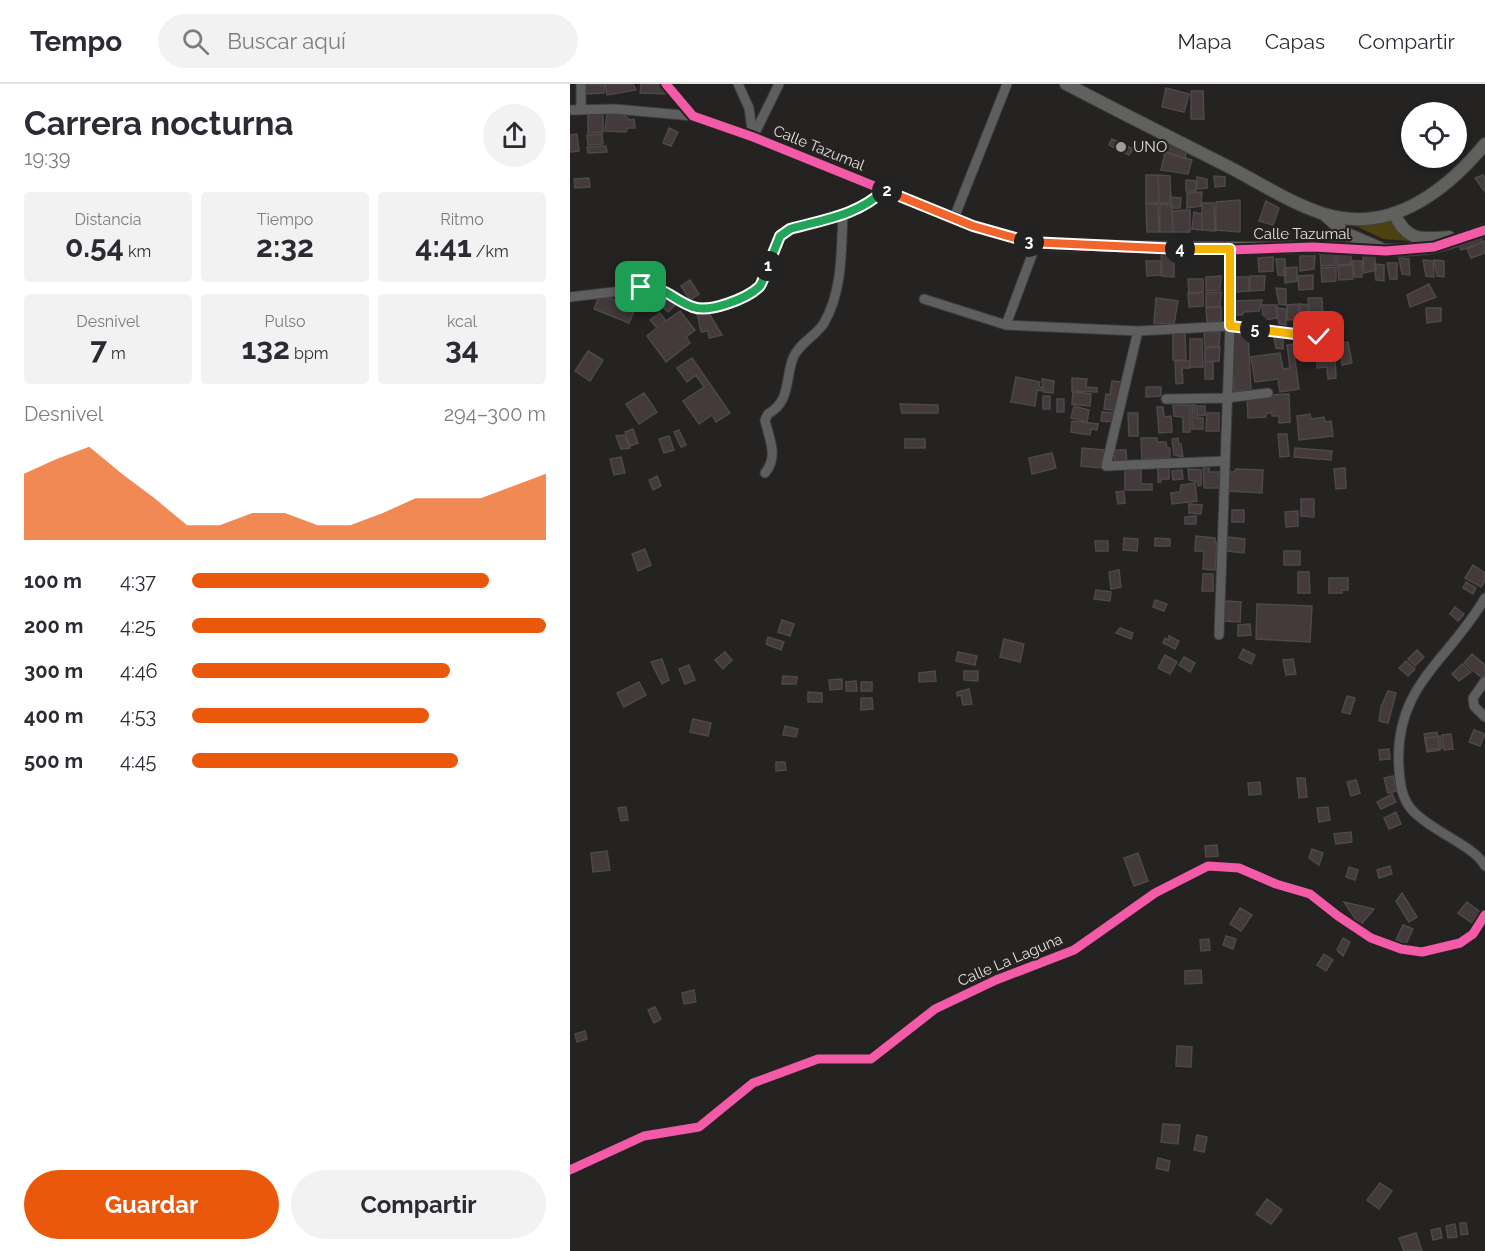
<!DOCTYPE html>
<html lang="es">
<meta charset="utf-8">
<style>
:root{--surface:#fff;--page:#f2f2f3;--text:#2b2b33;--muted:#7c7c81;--line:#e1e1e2;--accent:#ea580c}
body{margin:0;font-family:Raleway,sans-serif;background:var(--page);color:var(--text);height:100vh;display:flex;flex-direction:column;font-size:22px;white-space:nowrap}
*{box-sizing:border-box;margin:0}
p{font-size:20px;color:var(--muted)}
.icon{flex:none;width:33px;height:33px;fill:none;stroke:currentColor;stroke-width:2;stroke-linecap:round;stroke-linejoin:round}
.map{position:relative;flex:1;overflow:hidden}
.details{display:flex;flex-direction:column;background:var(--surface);width:570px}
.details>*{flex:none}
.fabs{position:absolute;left:831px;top:18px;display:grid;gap:12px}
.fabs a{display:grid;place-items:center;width:66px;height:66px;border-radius:50%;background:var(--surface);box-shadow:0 3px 9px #0003;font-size:30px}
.pin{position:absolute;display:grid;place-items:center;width:51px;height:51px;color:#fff;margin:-26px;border-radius:12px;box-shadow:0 3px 9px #0006}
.km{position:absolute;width:30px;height:30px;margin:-15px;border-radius:50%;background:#222;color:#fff;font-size:16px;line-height:30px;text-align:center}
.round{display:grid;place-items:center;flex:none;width:63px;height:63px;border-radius:32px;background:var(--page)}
.summary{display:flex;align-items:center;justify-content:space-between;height:102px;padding:0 24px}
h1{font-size:33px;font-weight:700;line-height:45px}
.figures{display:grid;grid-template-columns:repeat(3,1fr);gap:9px;height:102px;padding:6px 24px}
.figures div{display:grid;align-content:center;border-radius:6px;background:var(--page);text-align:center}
.figures b{font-size:30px;font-weight:700}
.figures small{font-size:16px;font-weight:400}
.figures p{font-size:16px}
.chart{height:168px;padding:12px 24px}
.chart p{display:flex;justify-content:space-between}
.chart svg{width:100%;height:108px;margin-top:6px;fill:var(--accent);opacity:.7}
.cta{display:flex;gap:12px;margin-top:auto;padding:12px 24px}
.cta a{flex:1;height:69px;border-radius:36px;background:var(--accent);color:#fff;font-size:24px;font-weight:700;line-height:69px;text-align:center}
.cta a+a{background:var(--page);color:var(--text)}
ul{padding:0 24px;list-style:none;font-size:20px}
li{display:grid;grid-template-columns:96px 72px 1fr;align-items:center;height:45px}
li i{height:15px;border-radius:8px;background:var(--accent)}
header{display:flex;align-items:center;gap:36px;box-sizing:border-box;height:84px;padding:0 30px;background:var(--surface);border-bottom:2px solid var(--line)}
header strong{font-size:28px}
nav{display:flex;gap:33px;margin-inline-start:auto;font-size:21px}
.search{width:420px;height:54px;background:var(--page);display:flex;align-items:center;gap:15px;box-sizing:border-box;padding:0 21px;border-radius:33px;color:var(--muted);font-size:22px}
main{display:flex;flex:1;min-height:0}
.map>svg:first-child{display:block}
.green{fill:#4b4210}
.building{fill:#44393b;stroke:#4b4a49;stroke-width:1.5}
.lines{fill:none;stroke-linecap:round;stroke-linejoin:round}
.street-casing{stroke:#3e3d3c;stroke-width:11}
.secondary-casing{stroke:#3e3d3c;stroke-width:14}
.street{stroke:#5e5e5e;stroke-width:9}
.secondary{stroke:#60605f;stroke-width:12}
.cycleway-casing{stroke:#252221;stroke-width:13}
.cycleway{stroke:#f35aa7;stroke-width:9}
.split-1-casing{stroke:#fff;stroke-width:12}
.split-2-casing{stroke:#fff;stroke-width:12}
.split-3-casing{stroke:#fff;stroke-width:12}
.split-4-casing{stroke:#fff;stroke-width:12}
.split-5-casing{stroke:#fff;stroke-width:12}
.split-6-casing{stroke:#fff;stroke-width:12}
.split-1{stroke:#22a559;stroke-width:8}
.split-2{stroke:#22a559;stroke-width:8}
.split-3{stroke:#f0652b;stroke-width:8}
.split-4{stroke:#f0652b;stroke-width:8}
.split-5{stroke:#f5b400;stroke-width:8}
.split-6{stroke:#f5b400;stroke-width:8}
.poi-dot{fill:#9e9d9c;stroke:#252221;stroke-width:2}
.labels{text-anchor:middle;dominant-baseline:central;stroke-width:4.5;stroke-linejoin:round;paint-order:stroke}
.poi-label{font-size:15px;fill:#e0dedd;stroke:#252221;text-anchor:start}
.street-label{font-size:15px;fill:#e0dedd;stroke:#252221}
</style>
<header>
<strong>Tempo</strong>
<div class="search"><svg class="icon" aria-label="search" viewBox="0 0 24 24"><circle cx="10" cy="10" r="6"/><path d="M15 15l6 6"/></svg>Buscar aquí</div>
<nav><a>Mapa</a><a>Capas</a><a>Compartir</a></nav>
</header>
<main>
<section class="details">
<div class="summary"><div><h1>Carrera nocturna</h1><p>19:39</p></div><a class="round"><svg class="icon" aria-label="share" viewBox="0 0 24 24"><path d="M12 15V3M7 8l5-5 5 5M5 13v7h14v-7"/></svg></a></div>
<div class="figures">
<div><p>Distancia</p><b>0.54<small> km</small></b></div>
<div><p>Tiempo</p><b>2:32</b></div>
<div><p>Ritmo</p><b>4:41<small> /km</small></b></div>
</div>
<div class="figures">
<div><p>Desnivel</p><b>7<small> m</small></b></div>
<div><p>Pulso</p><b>132<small> bpm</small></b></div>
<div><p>kcal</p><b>34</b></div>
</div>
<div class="chart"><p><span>Desnivel</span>294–300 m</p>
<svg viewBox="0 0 160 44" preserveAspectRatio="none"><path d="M0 44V17L10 11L20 6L30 17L40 27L50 38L60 38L70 33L80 33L90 38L100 38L110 33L120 27L130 27L140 27L150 22L160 17V44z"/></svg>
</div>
<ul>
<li><b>100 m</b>4:37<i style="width:84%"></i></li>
<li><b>200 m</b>4:25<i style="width:100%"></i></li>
<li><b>300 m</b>4:46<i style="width:73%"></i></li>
<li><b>400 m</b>4:53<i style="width:67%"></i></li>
<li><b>500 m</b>4:45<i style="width:75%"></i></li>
</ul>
<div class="cta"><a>Guardar</a><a>Compartir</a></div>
</section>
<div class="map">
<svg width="915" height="1167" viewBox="0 0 915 1167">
<rect width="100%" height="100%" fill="#242322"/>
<path class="green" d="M818 132 839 157 813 155 780 139Z"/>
<path class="building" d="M16 0 34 1V9L16 10Z
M35 0H63L66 6 37 11Z
M71 0H92L101 10 70 9Z
M596 4 619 10 614 28 592 23Z
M621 7H633L634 35H621Z
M18 28H33V48L18 49Z
M37 29 54 31 60 36 64 35 65 44H58L56 48 35 47Z
M99 44 108 48 101 62 93 59Z
M7 50 9 67 0 68V51Z
M32 50 33 60 18 61 17 51Z
M542 55 563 65 559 71 539 61Z
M598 58 617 62 615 75 595 68Z
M36 62 37 68 18 69 17 63Z
M595 68 622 76 618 90 591 86Z
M576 91H588L589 119H576Z
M588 91 600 92 601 119H589Z
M913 91 915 95V108L905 94Z
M644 92 655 93V102L645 103Z
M627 93 637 95V104L627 105Z
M19 94 20 103 5 104 4 95Z
M616 96 626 97V107H616Z
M632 108 631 122 617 124V109Z
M600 113 611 114 610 124H601Z
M670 116V148L646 146V118Z
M696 117 709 124 703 141 689 137Z
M632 119H644L645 147 632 146Z
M576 120H588L589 148H577Z
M590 120 602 121 603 148H590Z
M620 126V148H603L602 127Z
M624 128 632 130V146L622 145Z
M907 148 913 158 891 166 888 156Z
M915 157V169L901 174 897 165Z
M591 164 604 165V193L592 192Z
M781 166V180L767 181V167Z
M804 166 806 186 794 189 793 169Z
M765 167V181L751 182 750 168Z
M730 172H745L744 185 730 187Z
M703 173V187L689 188 688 174Z
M829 174 839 175 840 191 832 190Z
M706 175H715L716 192 708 191Z
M853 176 863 177 864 193 856 192Z
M864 176 874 177V193L867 192Z
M576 177H591V191L577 192Z
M782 177H792V193H785Z
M817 179H827V195H820Z
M804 180 814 181V197L806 196Z
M783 181V195L769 196 768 182Z
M727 183V197L715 199 714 184Z
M766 183V197L752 198 751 184Z
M743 191V205L729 206 728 192Z
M651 192 650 206 636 207V193Z
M680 192H695L694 206 680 207Z
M664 193H679V207L665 208Z
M618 195H633V209L619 210Z
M120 196 129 210 120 216 111 202Z
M82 197 106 220 98 228 74 205Z
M859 200 866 213 840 223 837 211Z
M706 204 716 205V221L709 220Z
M633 208V222L619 223 618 209Z
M651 208 650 222 636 223V209Z
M30 210 65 225 59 239 24 225Z
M586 214 608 217 604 240 584 239Z
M738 214H752L753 236 739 237Z
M692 216 689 227 674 228 672 231H664L663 217Z
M729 220V235L717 236V221Z
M729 220 739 221V237H731Z
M692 221H707V234L693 236Z
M651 223V237L637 238 636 224Z
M706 224 716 225V241L709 240Z
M856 224H871V237L857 239Z
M137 226 152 251 139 254 138 247 131 248 127 228Z
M110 227 125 246 116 253 120 259 96 278 77 252 87 244 80 236 90 229 96 237Z
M678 247 681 307H664L661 248Z
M603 248H615L616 276H603Z
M634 248H650L649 262 635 263Z
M703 248H713V265L706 264Z
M770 253 771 259 778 258 782 279 772 281 771 270H765L762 254Z
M620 255H632L633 283H620Z
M723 260 729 305 710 308 708 295 685 298 681 273 710 269 713 285 720 284 717 261Z
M650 263 649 277 635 278V264Z
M18 267 33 276 20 297 5 287Z
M765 272 766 294 758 295 757 283 747 284V273Z
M122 274 160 329 146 338 142 331 129 340 113 317 134 303 126 291 117 298 107 284Z
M605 277H620V284H612L613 299 606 300Z
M635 278H643V295H635Z
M446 293 470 298 469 302 473 304 472 307 467 306 465 322 441 318Z
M502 294 517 295 516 303 527 304V308L502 307Z
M472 295 484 297 483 309 474 308Z
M542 297 552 298 548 327 534 325 536 310 540 311Z
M576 303H591V312L576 313Z
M503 308 521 310 520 322 502 320Z
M74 309 87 328 69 340 56 320Z
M719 310 720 338 709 339V332H702V329H696V333L678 334 677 312Z
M473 312H480V325H473Z
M487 315H494V328H487Z
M330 320 368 321V329H332Z
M603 321H620V348H613V333L604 332Z
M622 321H625V334H633V345H622Z
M504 322 519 326 517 338 501 334Z
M627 322H635V331L627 332Z
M587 323H593L594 333 601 332 602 348 589 349Z
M532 328 545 329 544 338 531 337Z
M558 329H568V352H559Z
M637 329H649V347H636Z
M740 330 741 335 754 333 755 338 761 337 763 352 729 356 727 332Z
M502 337 528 340 527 346 521 345 520 351 501 348Z
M63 345 68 359 60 362 55 348Z
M109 346 116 361 111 363 104 348Z
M708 350H717L719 372 710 373Z
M54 351 60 364 51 365 46 352Z
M99 352 104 366 94 369 89 355Z
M571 354H587V358H596L597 364H600V374L572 375Z
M608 354 609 360H611L613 373 604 371 602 355Z
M335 355H355V364H335Z
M512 364 534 366 532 384 511 382Z
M725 364 762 367 761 376 724 373Z
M544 366H556L557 380H545Z
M482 369 486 384 462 390 459 374Z
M51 373 55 389 44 391 40 375Z
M633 381H639V388H649L650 404H634Z
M588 382 599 385V395H591V398H588Z
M775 384 776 404 766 405 764 385Z
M618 385 631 386V401L628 402V398L619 396Z
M666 385 693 386 692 409 658 407 659 388H664Z
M555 386H571V400H582V406H555Z
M612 386 613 395 603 396 602 387Z
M87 392 91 402 83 406 79 396Z
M625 399 627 417 602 420 601 409 610 408 611 401Z
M554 407 555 419 548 420 546 408Z
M731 415H744V433L731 432Z
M619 420 632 421 631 430 619 429Z
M662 426H674V438H662Z
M728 427V442L716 443 715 428Z
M626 432V440H615V433Z
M626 452 645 454V458H647L645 486 633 485 634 467H625Z
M658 453 675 455 674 469 657 467Z
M554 454 568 455 567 467 553 466Z
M585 454 600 455V462H585Z
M525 457H538V467H526Z
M75 465 81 481 68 487 62 470Z
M714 467H730V481H714Z
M903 481 915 489V497L911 503 895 494Z
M549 486 551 503 541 505 539 488Z
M728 488H739L740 509H728Z
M633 490H643V507H632Z
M759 494H778V506H772V509H759Z
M896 498 906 504 903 510 893 504Z
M526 506 541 508 540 517 524 515Z
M585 516 597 520 594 527 583 523Z
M655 517 671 518 670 538 654 537Z
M687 520 742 522 740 558 686 555Z
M885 523 894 530 888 537 880 530Z
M212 536 224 540 220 552 208 548Z
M680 540 681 551 668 552V541Z
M550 544 563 549 561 555 546 549Z
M599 552 609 557 605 565 593 559 595 554 599 556Z
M198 553 214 558 211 566 196 560Z
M434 555 454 560 450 578 430 573Z
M673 565 685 571 681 580 669 574Z
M847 566 854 573 845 582 838 575Z
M155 568 162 576 153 585 145 576Z
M388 568 407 572 405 581 386 577Z
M902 570 915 581V590L912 594 894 579Z
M595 571 607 578 600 590 588 584Z
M614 573 625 579 620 588 609 581Z
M92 575 99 596 92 600 81 578Z
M723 575 726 590 716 591 713 576Z
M836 577 845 585 838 592 829 584Z
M892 580 901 588 889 597 882 590Z
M119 581 125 596 115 600 109 585Z
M365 587 366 597 349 598V589Z
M394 587H408V597L394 596Z
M213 592 227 593 226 600H212Z
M272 595V605L260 606 259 596Z
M286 597 287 607H276V598Z
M69 598 76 611 54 623 47 609Z
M291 598H302V607H291Z
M399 605 402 620 393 621 391 611 387 612V608Z
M818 607 826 609 818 639 809 637 811 623Z
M238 608 252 609V618H238Z
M777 612 785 614 780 630 772 628Z
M291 614H302L303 625 291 626Z
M123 635 141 639 138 652 120 648Z
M215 642 228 645 226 653 213 651Z
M904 646 915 650 910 662 899 658Z
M867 648 870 666 857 668 854 650Z
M881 650 883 665 874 666 872 651Z
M870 652 872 664 857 666 856 654Z
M819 665 820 675 810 676 809 666Z
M206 678H215L216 686 206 687Z
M823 692 827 707 818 709 814 694Z
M727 694H735L737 713 729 714Z
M786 696 790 709 781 712 777 698Z
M690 698 691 710 679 711 678 699Z
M822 710 826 718 811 725 807 718Z
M56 723 58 736 51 737 48 724Z
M758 723 760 736 749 738 747 724Z
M826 728 831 740 819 745 814 734Z
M781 748 782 758 766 760 764 750Z
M647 761 648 772 636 773 635 762Z
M742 765 753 769 749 781 739 774Z
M37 767 40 786 23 788 21 769Z
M568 769 578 797 564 802 554 774Z
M820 782 822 790 809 794 807 786Z
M779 783 788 786 785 796 776 793Z
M832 809 847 833 839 838 826 817Z
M774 818 804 825 790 842Z
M897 818 910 828 902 839 888 829Z
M670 824 682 831 671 847 660 840Z
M833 841 843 845 836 860 826 856Z
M656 852 666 855 663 865 653 861Z
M773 854 780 858 773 872 767 866Z
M639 855 640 866 631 867 630 856Z
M754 870 763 876 756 887 747 881Z
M631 886 632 899 615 900V887Z
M124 906 126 918 114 920 112 909Z
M85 923 91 935 84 939 78 926Z
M15 947 17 955 7 958 5 950Z
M607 962 622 963 621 983 606 982Z
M593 1040 610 1041 608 1060 591 1058Z
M627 1051 637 1053 634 1068 624 1066Z
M588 1074 600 1077 598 1087 586 1084Z
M810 1099 822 1107 809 1125 797 1116Z
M697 1115 712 1126 701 1140 686 1130Z
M890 1139H896L898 1150 891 1151Z
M885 1140 887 1153 878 1154 876 1142Z
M870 1144 872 1154 863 1156 861 1146Z
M846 1149 852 1167H834L829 1154Z"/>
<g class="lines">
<defs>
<path id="street" d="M96 0 123 32 183 53 403 142 466 160 436 241
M168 0 179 24 183 53
M0 26 45 25 123 32
M11 26V0
M183 53 209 0
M384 134 437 0
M0 213 86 203 123 223 144 224 172 213 190 203 210 152 220 145C252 136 289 131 314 106
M354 215 436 241 568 247 660 242 749 253
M568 247 536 382 654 377
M596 315 656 314 698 309
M195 389C209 372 199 355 195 336L198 330C221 317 215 295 223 274 229 259 246 252 254 239 273 206 271 167 273 130
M915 514C878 578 823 602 829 685 830 700 832 716 843 727 861 747 905 762 915 782
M649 551 660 242V166
M915 597 903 614 904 622 915 633
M0 1086 74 1052 129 1043 183 999 248 975H301L365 925 426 896 504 866 585 809 638 782 669 784 706 800 740 810 768 832 801 854 831 865 852 868 890 859 903 850 915 831"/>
<path id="secondary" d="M496 0C550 28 605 56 659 83 690 99 720 119 754 130 820 150 875 108 915 60
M824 129C837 158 851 155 879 153
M756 132 775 149 810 164
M466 160C557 164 648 165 740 163 781 163 822 170 863 163 880 160 898 152 915 146"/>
</defs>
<use href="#street" class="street-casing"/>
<use href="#secondary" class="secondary-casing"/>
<use href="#street" class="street"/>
<use href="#secondary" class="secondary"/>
<defs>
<path id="cycleway" d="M96 0 123 32 183 53 403 142 466 160 556 164 660 166 743 163 816 167 864 163 915 146
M0 1086 74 1052 129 1043 183 999 248 975H301L365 925 426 896 504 866 585 809 638 782 669 784 706 800 740 810 768 832 801 854 831 865 852 868 890 859 903 850 915 831"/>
</defs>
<use href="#cycleway" class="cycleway-casing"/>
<use href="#cycleway" class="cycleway"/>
</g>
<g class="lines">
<defs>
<path id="split-1" d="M71 203C98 203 101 215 123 223 139 229 176 215 189 203 193 199 195 188 198 182"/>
<path id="split-2" d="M198 182 210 152 220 145C252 136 289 131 314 106L317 107"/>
<path id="split-3" d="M317 107 403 142 459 158"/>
<path id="split-4" d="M459 158 610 165"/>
<path id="split-5" d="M610 165H660V242L685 245"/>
<path id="split-6" d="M685 245 749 253"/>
</defs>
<use href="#split-1" class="split-1-casing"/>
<use href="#split-2" class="split-2-casing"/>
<use href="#split-3" class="split-3-casing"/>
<use href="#split-4" class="split-4-casing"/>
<use href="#split-5" class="split-5-casing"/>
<use href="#split-6" class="split-6-casing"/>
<use href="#split-1" class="split-1"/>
<use href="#split-2" class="split-2"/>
<use href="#split-3" class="split-3"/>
<use href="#split-4" class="split-4"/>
<use href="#split-5" class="split-5"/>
<use href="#split-6" class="split-6"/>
</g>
<circle class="poi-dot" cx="551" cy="63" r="6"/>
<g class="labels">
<g class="poi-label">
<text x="563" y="63">UNO</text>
</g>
<g class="street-label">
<text transform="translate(249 64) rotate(22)">Calle Tazumal</text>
<text x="732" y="150">Calle Tazumal</text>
<text transform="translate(440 876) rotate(-23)">Calle La Laguna</text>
</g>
</g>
</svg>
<div class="fabs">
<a><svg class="icon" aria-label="locate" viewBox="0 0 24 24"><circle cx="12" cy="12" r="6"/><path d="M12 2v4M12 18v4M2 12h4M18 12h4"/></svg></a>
</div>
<div class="pin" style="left:71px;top:203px;background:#1e9e55"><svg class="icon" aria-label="arrive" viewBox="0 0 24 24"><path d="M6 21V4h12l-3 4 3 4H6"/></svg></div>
<div class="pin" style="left:749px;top:253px;background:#d93025"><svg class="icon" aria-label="check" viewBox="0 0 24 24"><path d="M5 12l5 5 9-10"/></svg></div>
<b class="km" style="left:198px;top:182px">1</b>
<b class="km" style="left:317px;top:107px">2</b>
<b class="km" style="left:459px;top:158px">3</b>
<b class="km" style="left:610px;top:165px">4</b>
<b class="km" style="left:685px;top:245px">5</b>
</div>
</main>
